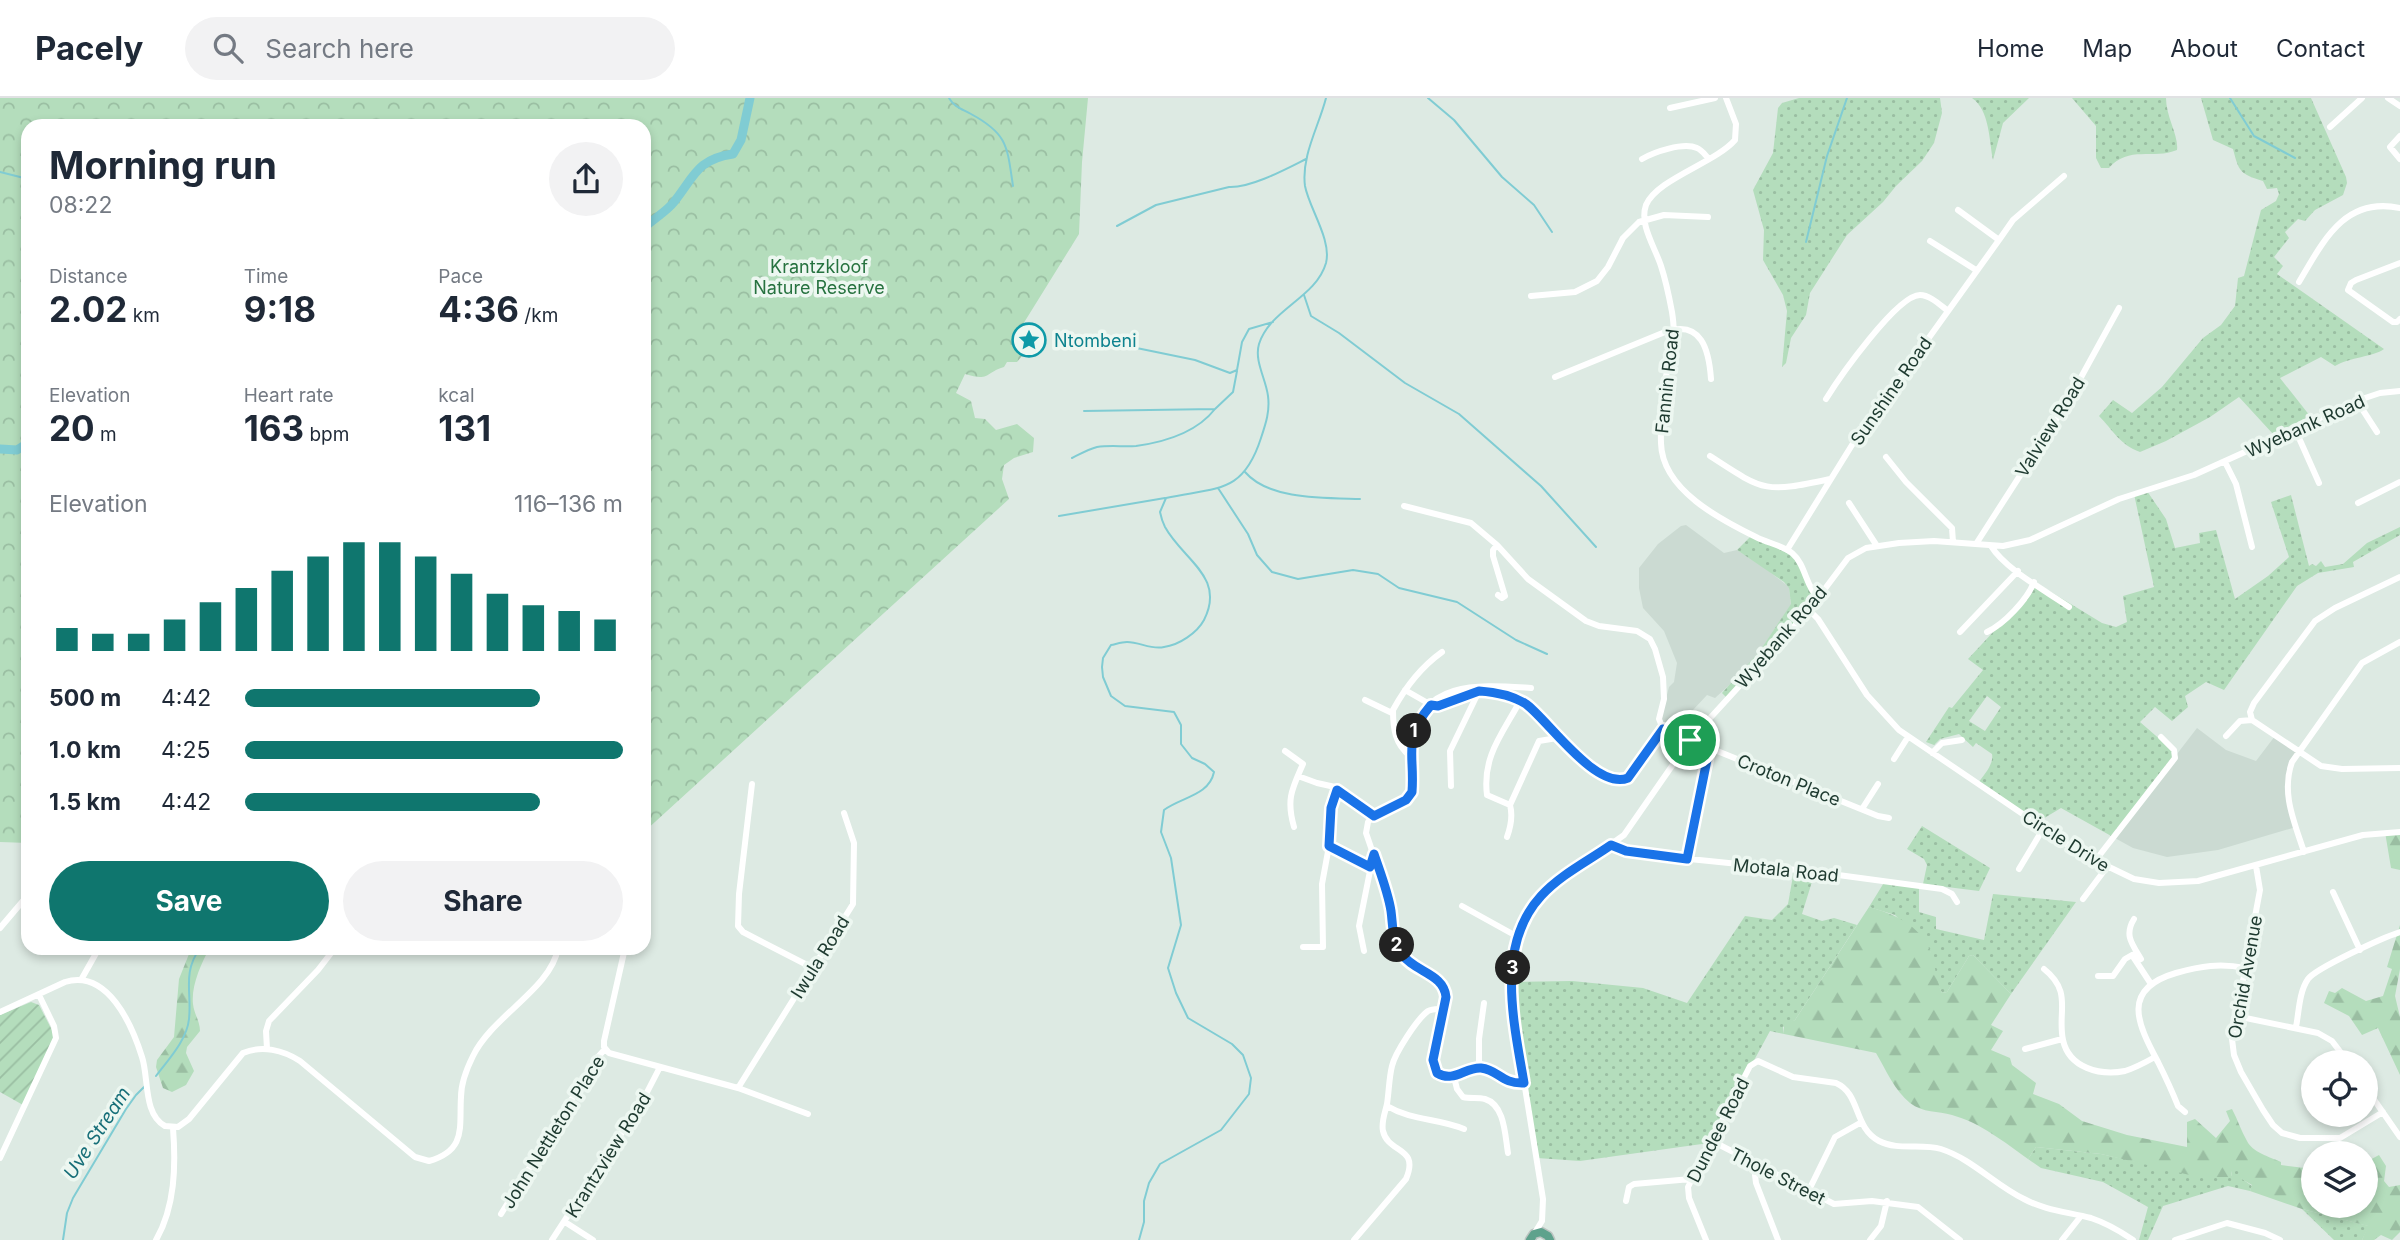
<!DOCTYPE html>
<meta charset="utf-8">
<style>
:root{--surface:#fff;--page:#f2f2f3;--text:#1f2937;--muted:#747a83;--line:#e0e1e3;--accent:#0f766e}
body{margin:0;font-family:Inter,sans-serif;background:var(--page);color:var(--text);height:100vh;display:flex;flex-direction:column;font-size:26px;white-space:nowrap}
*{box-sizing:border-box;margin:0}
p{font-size:23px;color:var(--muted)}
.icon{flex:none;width:38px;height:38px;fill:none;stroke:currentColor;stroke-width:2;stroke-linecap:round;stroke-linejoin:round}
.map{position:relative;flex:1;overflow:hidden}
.side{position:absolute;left:21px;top:21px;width:630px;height:836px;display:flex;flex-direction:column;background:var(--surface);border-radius:21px;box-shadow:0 4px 10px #0003}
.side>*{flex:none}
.tools{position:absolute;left:2301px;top:952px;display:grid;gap:14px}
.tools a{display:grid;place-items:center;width:77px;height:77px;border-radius:50%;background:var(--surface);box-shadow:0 4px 10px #0003;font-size:35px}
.pin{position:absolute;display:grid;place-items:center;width:60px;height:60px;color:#fff;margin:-30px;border:4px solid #fff;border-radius:50%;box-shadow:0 2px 7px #0007}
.km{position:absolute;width:35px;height:35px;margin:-18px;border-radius:50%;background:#222;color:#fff;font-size:19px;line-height:35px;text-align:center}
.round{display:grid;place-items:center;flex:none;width:74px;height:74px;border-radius:37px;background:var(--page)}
.overview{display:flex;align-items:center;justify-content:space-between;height:119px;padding:0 28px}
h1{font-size:38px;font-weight:700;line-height:52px}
.stats{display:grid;grid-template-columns:repeat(3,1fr);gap:10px;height:119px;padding:7px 28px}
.stats div{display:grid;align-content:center}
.stats b{font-size:35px;font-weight:700}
.stats small{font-size:19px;font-weight:400}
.stats p{font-size:19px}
.chart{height:196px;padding:14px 28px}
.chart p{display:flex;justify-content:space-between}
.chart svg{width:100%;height:126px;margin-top:7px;stroke:var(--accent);stroke-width:6}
.button{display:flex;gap:14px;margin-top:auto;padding:14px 28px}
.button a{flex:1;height:80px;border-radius:42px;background:var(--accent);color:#fff;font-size:28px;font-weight:700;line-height:80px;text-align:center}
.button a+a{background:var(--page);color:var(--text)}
ul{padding:0 28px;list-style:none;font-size:23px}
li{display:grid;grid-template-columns:112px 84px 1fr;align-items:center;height:52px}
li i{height:18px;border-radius:9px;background:var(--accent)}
header{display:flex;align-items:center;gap:42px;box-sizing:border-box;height:98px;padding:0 35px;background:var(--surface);border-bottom:2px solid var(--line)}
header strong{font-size:33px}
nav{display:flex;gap:38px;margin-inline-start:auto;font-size:24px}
.search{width:490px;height:63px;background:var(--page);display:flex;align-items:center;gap:18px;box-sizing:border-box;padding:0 24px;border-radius:38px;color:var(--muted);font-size:26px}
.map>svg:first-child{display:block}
.built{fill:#cbdad2}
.grass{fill:url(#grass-dots);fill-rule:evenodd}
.forest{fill:url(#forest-firs)}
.park{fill:url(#park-crowns)}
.garden{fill:url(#garden-furrows)}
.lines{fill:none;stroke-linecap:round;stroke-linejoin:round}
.stream{stroke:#80ccd3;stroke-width:2}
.river{stroke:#80ccd3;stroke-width:9}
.major-casing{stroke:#bcc4c1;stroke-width:11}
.minor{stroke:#fff;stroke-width:6}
.major{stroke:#5ea28c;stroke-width:8}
.route-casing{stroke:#fff;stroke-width:14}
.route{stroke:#1a73e8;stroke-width:9}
.labels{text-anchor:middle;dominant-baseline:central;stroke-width:7;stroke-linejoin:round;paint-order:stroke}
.park-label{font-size:18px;fill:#26723f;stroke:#edf7f1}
.culture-label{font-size:18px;fill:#0d838f;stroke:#edf7f1;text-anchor:start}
.street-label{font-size:18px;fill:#1e3a30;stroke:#edf7f1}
.water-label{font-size:19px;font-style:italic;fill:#166e78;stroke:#edf7f1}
</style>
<header>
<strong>Pacely</strong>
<div class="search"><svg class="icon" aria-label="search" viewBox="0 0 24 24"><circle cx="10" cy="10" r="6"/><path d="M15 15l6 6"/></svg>Search here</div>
<nav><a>Home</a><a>Map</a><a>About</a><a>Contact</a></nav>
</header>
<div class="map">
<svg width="2400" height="1142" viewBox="0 0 2400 1142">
<defs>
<pattern id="grass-dots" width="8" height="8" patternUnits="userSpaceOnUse" patternTransform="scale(1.75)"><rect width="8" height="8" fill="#b4ddbc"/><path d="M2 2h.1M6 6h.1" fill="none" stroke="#9abea2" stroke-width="1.8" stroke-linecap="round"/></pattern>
<pattern id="forest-firs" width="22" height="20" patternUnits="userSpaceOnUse" patternTransform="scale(1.75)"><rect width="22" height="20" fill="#b4ddbc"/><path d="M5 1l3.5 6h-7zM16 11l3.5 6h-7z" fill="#9abea2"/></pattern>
<pattern id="park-crowns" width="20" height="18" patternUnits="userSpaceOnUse" patternTransform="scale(1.75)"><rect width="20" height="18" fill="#b4ddbc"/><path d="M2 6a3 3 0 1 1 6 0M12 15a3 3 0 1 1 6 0" fill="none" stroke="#9abea2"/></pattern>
<pattern id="garden-furrows" width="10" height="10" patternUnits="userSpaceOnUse" patternTransform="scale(1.75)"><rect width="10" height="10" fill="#b4ddbc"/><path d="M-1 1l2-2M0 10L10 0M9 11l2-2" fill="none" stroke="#9abea2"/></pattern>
</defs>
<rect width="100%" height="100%" fill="#ddeae3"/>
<path class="built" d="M1686 427 1724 455 1737 452 1765 470 1789 489 1791 507 1759 554 1736 581 1715 600 1707 597 1693 612 1680 629 1681 640 1677 645 1660 624 1669 589 1674 584 1677 565 1664 533 1643 510 1639 490V470L1658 446 1681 428Z
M2197 630 2226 652 2256 663 2275 638 2299 655 2287 679 2296 729 2218 752 2167 759 2133 750 2113 739Z"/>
<path class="grass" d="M1799 0H1940L1942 15 1934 45 1922 63 1896 88 1883 104 1847 137 1810 195 1806 217 1791 240 1786 265 1782 269 1787 213 1783 197 1763 162 1764 132 1753 92 1773 55 1778 10 1782 5Z
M1957 0H2029L2003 25 1993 62C1989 42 1990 13 1972 0Z
M2072 0H2166C2166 19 2179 38 2177 52 2153 62 2129 47 2109 70H2101L2096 60V28Z
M2201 0H2311L2346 79 2347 85 2343 97 2315 112 2305 123 2298 121 2285 134 2289 140 2274 159 2283 168 2277 176 2384 251C2373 259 2350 259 2335 268L2321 259 2280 280 2310 318 2273 336 2239 299 2210 319 2166 343 2140 354C2120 347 2113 332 2099 318L2113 302 2132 315 2162 289 2203 240 2221 227 2235 208 2238 180 2244 178 2261 112 2276 103 2279 96 2277 90 2267 91 2263 83C2240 76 2239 74 2233 51L2213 42Z
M2147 393 2166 421 2175 450 2200 445 2199 435 2216 432 2235 501 2268 478 2289 459 2271 404 2291 397 2309 468 2312 466 2316 468 2321 463 2325 469 2343 466 2367 445 2400 429V437L2353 464 2354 469 2318 475 2297 488 2224 592 2206 584 2185 598 2188 609 2172 623 2155 609 2140 624 2178 657 2113 739 2061 710 2036 725 1978 685C1984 677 1994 666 1992 656L1976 645 1973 649 1959 636 1940 641 1934 647 1926 644 1949 609 1952 610 1983 572 1968 561 2038 486 2102 525 2116 529 2127 524 2123 498 2154 489 2134 396ZM1987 598 2001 609 1985 633 1969 623Z
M1752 437 1797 460 1818 500 1728 601 1722 595 1759 554 1791 506 1789 490 1784 484 1737 452Z
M1922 728 1990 770 1979 793 1923 786 1927 767 1924 761 1907 751Z
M1794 772 1815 774 1802 816 1822 823 1834 820 1857 827 1795 922 1783 929 1784 936 1770 933 1709 1045 1580 1063 1537 1060 1514 927 1513 884 1572 883 1643 890 1687 905 1745 818 1772 822 1788 806Z
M1885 783 1919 787V814L1936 819V831L1984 842 1993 796 2076 804 2011 896 1973 857 1969 858 1947 894 1942 895 1935 880 1930 853 1895 817 1869 809Z
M2036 1049 2101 1056 2142 1065 2232 1078 2231 1073H2241V1080L2252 1088 2250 1093 2228 1088 2163 1108 2148 1142H2139L2148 1109 2103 1084 2041 1070 2028 1061Z
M2302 1111 2369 1128 2362 1142H2334Z"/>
<path class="forest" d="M2385 734H2400V772L2391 770Z
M1869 809C1894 816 1918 826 1930 852 1935 866 1936 881 1942 895L1947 894 1969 858 1973 857 2011 896 1991 927 2003 933 1991 952 2010 960 2012 967 2036 985 2033 996 2059 1006 2082 1023 2127 1037 2187 1049V1024L2195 1021 2216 1040 2230 1023 2226 1013 2232 1011C2238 1022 2241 1033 2247 1043 2252 1054 2270 1059 2281 1064V1067L2313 1071 2314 1108H2366V1064L2379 1057 2386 1068 2384 1083 2389 1089 2400 1087V1134L2392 1142 2381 1137 2374 1142H2362L2368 1128 2302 1111 2250 1093 2252 1087 2240 1080 2241 1073H2231L2232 1079H2198L2101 1056 2036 1049 2028 1061C2004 1044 1981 1025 1952 1017 1938 1013 1923 1015 1910 1005 1895 993 1886 972 1876 955L1784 936V926L1795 922Z
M2400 827V871L2395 898 2400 919V977L2378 930 2362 937 2349 918 2324 905 2329 893 2335 895 2342 890 2366 903 2383 898 2392 871 2387 869Z
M191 851H209C201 866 191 888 193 906 194 916 200 923 200 933L187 949 186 955 194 973 186 987 172 994 163 990 156 969 157 962 174 939 179 881Z"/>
<path class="park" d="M0 0H1088L1082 64 1079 136 1012 244 1021 251 1022 258 1017 264H1007L1004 269C986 274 990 284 965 276L956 295 971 303 975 320 985 321 996 332 1017 326 1034 340 1033 354 1014 360 1004 367 1002 381 1009 401 644 734V28H28V745L0 744Z"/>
<path class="garden" d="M31 904 39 907 55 938 23 1007 0 994V917Z"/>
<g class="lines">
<path class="stream" d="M949 0C954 9 962 11 971 16 1008 36 1007 48 1013 88
M1428 0 1454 22 1502 79 1534 107 1552 134
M2230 0 2254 38 2295 60
M0 74 28 81
M1117 128 1156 107 1229 89C1251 90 1286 71 1306 61
M1806 144 1827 58 1847 0
M1304 197 1311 218 1339 235 1405 285 1459 316 1541 388 1596 449
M1122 247 1195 262 1230 275 1237 272 1242 244 1249 231 1273 224
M1084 313 1215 311 1233 294 1237 273
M1072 360C1080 356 1089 351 1097 349 1110 347 1124 349 1136 348 1165 344 1197 334 1215 311
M1245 374C1269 402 1324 400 1360 401
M1218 390 1248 436 1257 457 1272 474 1298 481 1353 472 1378 476 1399 490 1457 504 1516 542 1547 556
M1059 418 1165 400
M156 978C168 962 187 942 189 921 192 895 182 875 200 850
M63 1142 67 1115 73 1100 126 1011 136 997 145 988
M1139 1142 1144 1124V1103L1149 1085 1160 1066 1221 1032 1249 996 1251 980 1243 957 1232 946 1188 920 1176 895 1168 870 1181 827 1171 760 1161 734 1164 712C1181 699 1209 698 1214 674L1205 666 1192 660 1181 646V627L1174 614 1125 608 1111 598 1103 579 1102 569 1103 560 1111 547C1116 546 1122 544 1127 544 1140 544 1151 552 1164 549 1179 547 1197 535 1204 522 1226 479 1183 462 1165 429 1163 425 1161 419 1160 414L1166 400C1218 389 1243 396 1261 340 1266 325 1270 313 1268 298 1266 281 1254 263 1259 246 1270 211 1316 200 1326 165 1332 142 1309 110 1305 88 1301 58 1319 28 1326 0"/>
<path class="river" d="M644 130C653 121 666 114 674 104 694 79 697 61 733 56L741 42 750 0
M0 351 17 352 28 345"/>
<defs>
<path id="major" d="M1530 1142 1534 1136 1541 1134 1548 1138 1550 1142"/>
</defs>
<use href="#major" class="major-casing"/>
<path class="minor" d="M1726 0 1736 26 1735 42C1715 65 1657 81 1646 107 1639 127 1655 149 1661 168 1666 183 1669 198 1672 214 1676 240 1672 242 1668 266 1664 291 1660 319 1661 345 1662 392 1721 422 1758 440 1769 445 1783 448 1792 455 1806 467 1805 487 1818 500
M2388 0 2400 8
M1670 10 1715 0
M2330 29 2362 0
M2400 38 2390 49 2400 61
M1642 61C1654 54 1683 44 1697 50 1702 52 1705 57 1709 61
M1999 142 2013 122 2064 78
M1930 143 1976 172
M2400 165 2356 182 2351 185 2348 192 2393 224H2397L2400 221
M2299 184C2323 144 2344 98 2400 110
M1531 198 1575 194 1597 183 1608 169 1623 140 1639 124 1664 117 1708 119
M1555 279 1665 234C1702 221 1709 253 1711 281
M1826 301C1839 280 1897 197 1920 197 1930 197 1940 207 1948 213
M2357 303 2377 334
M2295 331 2319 385
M1710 358C1765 394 1765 395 1830 381
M1886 359 1906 384 1952 430 1953 444
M2225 364 2236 386 2252 449
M1849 405 1877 448
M2358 405 2400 384
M1404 408 1471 425 1497 447 1528 481 1586 523 1599 528 1637 533 1650 541 1655 551 1663 579 1664 601 1659 621 1663 631
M1976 446 2068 303 2119 210
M1497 447 1493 452V458L1505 498 1502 500 1498 497
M1991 448C2005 471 2046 493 2069 509
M1787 452 1852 347 1999 142 1958 112
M1809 512 1818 521 1867 597 1899 632 2080 755 2134 781 2159 785 2198 783 2363 737 2400 734
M1960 534 2018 473
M1987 534C2004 526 2027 502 2034 484
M1405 592 1433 608C1442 608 1450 603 1459 600 1477 592 1493 592 1511 599 1542 610 1594 695 1628 680L1663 631 1683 651
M1365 602 1392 615
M2252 622 2250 614 2254 605 2315 523 2335 510 2400 479
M2252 622 2321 668 2342 671 2400 670
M2226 638 2240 623 2252 622
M1690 642 1878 718 1889 720
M1285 653 1303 666C1292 691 1286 701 1294 729
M1932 655 1942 645 1962 642
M1410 658C1395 646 1393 631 1393 612 1405 590 1421 569 1442 554
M1894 661 1908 639
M1298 678 1317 685 1335 689 1337 692 1331 710 1329 748 1322 786 1323 849H1303
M752 686 739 796 738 828 743 834 813 870
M1451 688 1450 653 1479 593
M1337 692 1374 718
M1510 707 1539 643 1557 640
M1862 711 1878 686
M1507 739C1511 728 1513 718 1510 707L1487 697C1482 658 1503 635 1520 603
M1329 748 1370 769
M1611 748 1626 753 1670 759 1816 774 1942 791 1952 796 1957 804
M2304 754C2294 723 2281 695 2292 664L2362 565 2400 544
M1687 761 1709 651
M2095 763 2175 660 2174 652 2161 639
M2256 768 2260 792 2232 941 2234 957 2241 974 2263 1012 2273 1027 2282 1035 2300 1040H2340L2383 1014
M2019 771 2043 731
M2333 794 2360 852
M2083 801 2107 769
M1462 808 1518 839
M2134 821C2124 837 2132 846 2141 861
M0 830 28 797
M625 850 604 943V949L609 955 738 990 808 1016
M1364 853 1359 828 1373 758
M2044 871C2073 894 2057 914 2063 942 2069 970 2100 978 2125 973 2135 970 2146 964 2155 959
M2098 878H2113L2125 861 2132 857 2151 886
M81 882 99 850
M0 914 65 884C108 871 132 927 142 959 149 980 143 1016 165 1028L178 1029 189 1021 243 955C262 947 283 952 300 963L415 1059 429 1063C467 1052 459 1029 461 999 461 985 467 970 473 958 492 918 551 891 558 850
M2236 918 2318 935 2332 943 2348 964
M2296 929C2299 914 2299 894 2308 881 2316 870 2384 839 2400 834
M267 951 266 933 269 923 318 872 335 850
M2025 951 2062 941
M1479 970V941L1484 905
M1454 979 1457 991 1463 999C1470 1001 1478 999 1485 1001 1505 1007 1505 1038 1508 1055
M1524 985C1501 986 1493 968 1476 970 1460 972 1448 987 1435 972L1433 962 1446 899 1444 889 1440 884 1406 861 1397 848 1386 793 1366 735 1368 724 1372 719 1406 702 1412 694C1414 678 1409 662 1411 645 1421 580 1483 587 1531 590
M738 990 853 806 854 745 844 715
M2366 990 2400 1039
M1387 1008C1412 1023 1438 1020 1464 1031
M2185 1014 2178 1008C2172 993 2165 978 2158 964 2137 925 2121 891 2176 875 2201 868 2220 865 2245 870
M1712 1043 1834 1106 1872 1103 1918 1109 1960 1142
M0 1060 56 940 54 928 39 897
M1758 1068 1755 1077 1756 1085 1778 1142
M1808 1094 1835 1039 1860 1025
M1626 1103 1629 1089 1634 1086 1691 1081
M501 1116 597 960 605 951
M565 1124 593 1142
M1534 1136 1542 1123 1543 1101 1513 915 1514 865 1523 827 1533 807 1548 791 1624 737 1690 642 1809 512 1848 460 1866 450 1899 445 1934 443 2003 448 2030 442 2119 401 2194 377 2362 301 2380 295 2400 293
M156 1142C175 1109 176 1068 173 1030
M552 1142 643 1002 660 969
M1354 1142 1406 1081C1420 1048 1388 1056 1383 1033 1381 1024 1385 1015 1387 1006 1389 993 1389 980 1392 968 1395 955 1417 921 1428 913 1433 910 1438 911 1444 911
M1706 1142 1689 1100 1688 1089 1750 968 1758 963 1793 979 1836 985C1861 996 1853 1029 1879 1043 1898 1053 1921 1045 1941 1051 1972 1061 1995 1087 2024 1101 2044 1112 2068 1114 2091 1120 2106 1125 2120 1133 2133 1142
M1870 1142 1881 1128 1887 1103
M2062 1142 2081 1118
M2175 1142 2227 1125 2265 1135 2280 1142"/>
<use href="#major" class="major"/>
</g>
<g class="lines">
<defs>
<path id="route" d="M1479 593C1494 594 1512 597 1526 606 1548 622 1596 693 1628 680L1663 631 1683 651 1690 642 1709 652 1687 761 1626 753 1611 747C1588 763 1560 777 1541 798 1495 848 1514 925 1524 985 1501 986 1499 972 1481 970 1465 969 1454 985 1437 975L1433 962 1446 899C1444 875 1413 874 1401 855 1392 842 1393 828 1391 813 1388 794 1380 774 1374 756L1370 769 1329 748 1331 710 1337 692 1374 718 1406 702 1412 694C1415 656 1402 641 1431 607L1438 608Z"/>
</defs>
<use href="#route" class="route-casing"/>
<use href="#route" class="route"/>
</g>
<defs>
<symbol id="sight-ring" viewBox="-11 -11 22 22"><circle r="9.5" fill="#edf7f1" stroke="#0f9aa8" stroke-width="1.5"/><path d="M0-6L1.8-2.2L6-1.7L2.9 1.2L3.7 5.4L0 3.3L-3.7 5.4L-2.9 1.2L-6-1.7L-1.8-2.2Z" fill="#0f9aa8"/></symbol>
</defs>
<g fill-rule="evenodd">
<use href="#sight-ring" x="1010" y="223" width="38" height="38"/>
</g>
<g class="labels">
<g class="park-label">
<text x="819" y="168">Krantzkloof<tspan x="819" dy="21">Nature Reserve</tspan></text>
</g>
<g class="culture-label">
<text x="1054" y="242">Ntombeni</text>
</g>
<g class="street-label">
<text transform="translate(1667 283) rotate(-84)">Fannin Road</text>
<text transform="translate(1891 293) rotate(-55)">Sunshine Road</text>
<text transform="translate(2305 328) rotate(-24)">Wyebank Road</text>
<text transform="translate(2050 329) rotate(-58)">Valview Road</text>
<text transform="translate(1781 539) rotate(-49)">Wyebank Road</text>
<text transform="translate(1789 682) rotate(22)">Croton Place</text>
<text transform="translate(2066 743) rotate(32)">Circle Drive</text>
<text transform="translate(1786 772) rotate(6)">Motala Road</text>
<text transform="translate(820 859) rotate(-58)">Iwula Road</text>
<text transform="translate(2245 879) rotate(-80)">Orchid Avenue</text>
<text transform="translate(1718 1032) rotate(-63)">Dundee Road</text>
<text transform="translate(553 1034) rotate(-58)">John Nettleton Place</text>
<text transform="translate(608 1057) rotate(-58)">Krantzview Road</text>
<text transform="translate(1778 1078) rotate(27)">Thole Street</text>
</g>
<g class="water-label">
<text transform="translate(97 1035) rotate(-57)">Uve Stream</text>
</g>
</g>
</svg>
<div class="tools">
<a><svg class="icon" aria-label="locate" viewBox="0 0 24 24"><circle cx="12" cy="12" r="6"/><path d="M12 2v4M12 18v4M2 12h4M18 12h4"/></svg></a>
<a><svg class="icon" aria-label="layers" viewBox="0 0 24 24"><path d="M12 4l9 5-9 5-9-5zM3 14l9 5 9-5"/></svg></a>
</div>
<div class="pin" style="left:1690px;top:642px;background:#1e9e55"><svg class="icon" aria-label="arrive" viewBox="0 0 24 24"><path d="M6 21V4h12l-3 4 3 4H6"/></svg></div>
<b class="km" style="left:1414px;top:633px">1</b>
<b class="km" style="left:1397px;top:847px">2</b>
<b class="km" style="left:1513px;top:870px">3</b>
<section class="side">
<div class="overview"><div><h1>Morning run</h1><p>08:22</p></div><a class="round"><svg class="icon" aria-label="share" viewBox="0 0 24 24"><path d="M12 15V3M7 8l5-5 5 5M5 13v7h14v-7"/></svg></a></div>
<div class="stats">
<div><p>Distance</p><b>2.02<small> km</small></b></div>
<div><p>Time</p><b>9:18</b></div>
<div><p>Pace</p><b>4:36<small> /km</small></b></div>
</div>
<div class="stats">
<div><p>Elevation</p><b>20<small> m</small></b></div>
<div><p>Heart rate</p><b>163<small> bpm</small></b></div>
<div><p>kcal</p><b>131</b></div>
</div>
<div class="chart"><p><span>Elevation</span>116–136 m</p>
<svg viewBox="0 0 160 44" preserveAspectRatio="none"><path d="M5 44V36M15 44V38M25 44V38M35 44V33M45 44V27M55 44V22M65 44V16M75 44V11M85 44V6M95 44V6M105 44V11M115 44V17M125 44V24M135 44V28M145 44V30M155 44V33"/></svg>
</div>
<ul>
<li><b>500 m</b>4:42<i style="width:78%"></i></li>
<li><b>1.0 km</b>4:25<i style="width:100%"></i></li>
<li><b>1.5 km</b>4:42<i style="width:78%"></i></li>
</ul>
<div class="button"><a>Save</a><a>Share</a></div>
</section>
</div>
